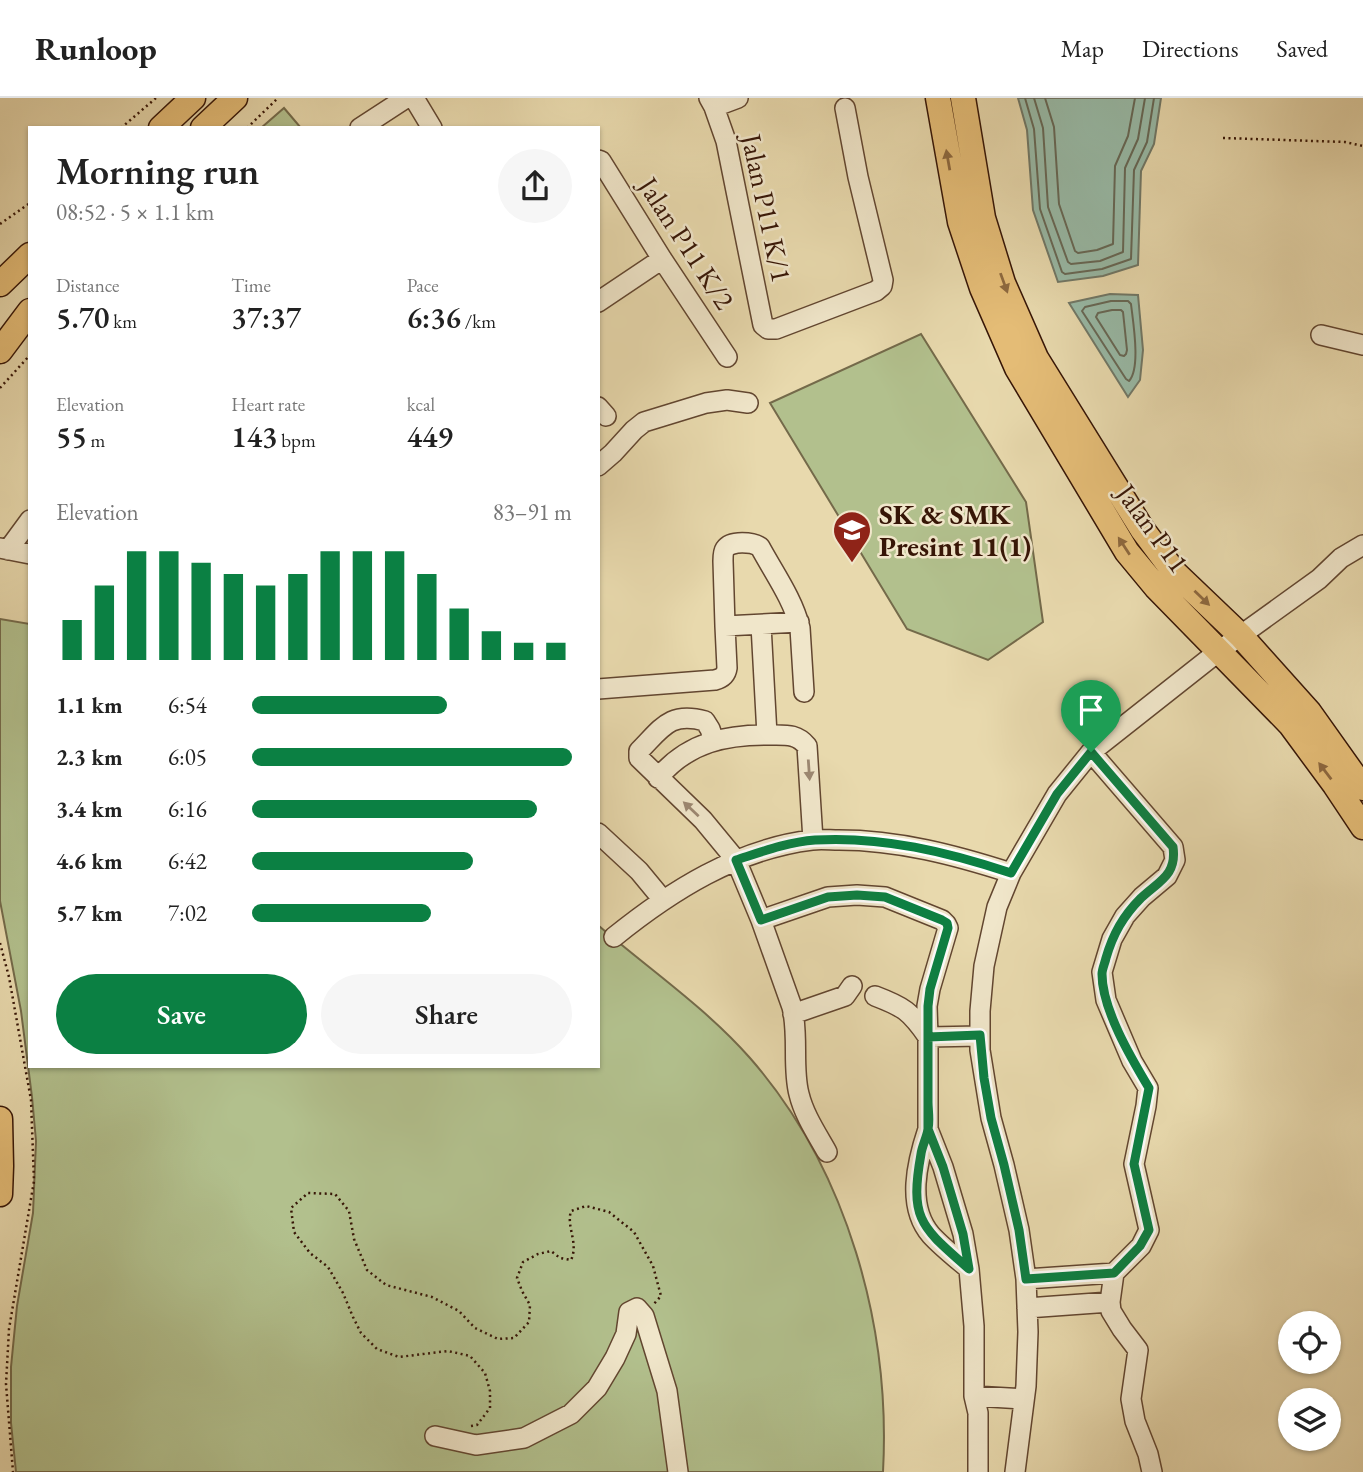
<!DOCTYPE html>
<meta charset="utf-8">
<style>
:root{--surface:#fff;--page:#f6f6f6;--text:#222;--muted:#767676;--line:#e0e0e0;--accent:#0b8043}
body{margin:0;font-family:"EB Garamond",serif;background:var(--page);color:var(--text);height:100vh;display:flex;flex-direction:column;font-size:26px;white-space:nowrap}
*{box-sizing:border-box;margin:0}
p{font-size:23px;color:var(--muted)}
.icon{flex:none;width:38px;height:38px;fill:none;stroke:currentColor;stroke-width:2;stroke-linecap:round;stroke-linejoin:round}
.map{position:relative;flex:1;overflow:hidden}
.panel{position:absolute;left:28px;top:28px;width:572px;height:942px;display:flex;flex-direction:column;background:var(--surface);border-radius:0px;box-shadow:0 2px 5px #0004}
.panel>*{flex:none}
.fabs{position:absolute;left:1278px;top:1213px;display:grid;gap:14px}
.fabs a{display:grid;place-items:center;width:63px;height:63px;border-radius:50%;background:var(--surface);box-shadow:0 2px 5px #0004;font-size:35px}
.pin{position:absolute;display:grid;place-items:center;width:60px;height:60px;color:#fff;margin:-72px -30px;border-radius:50% 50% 50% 0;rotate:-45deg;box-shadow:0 0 7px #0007}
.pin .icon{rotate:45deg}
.round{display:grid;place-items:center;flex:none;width:74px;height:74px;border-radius:37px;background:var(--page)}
.overview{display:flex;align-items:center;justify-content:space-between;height:119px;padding:0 28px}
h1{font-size:38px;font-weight:600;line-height:52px}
.stats{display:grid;grid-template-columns:repeat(3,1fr);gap:10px;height:119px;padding:7px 28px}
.stats div{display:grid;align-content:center}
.stats b{font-size:30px;font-weight:600}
.stats small{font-size:19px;font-weight:400}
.stats p{font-size:19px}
.chart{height:196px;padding:14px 28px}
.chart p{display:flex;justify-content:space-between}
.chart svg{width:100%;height:126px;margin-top:7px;stroke:var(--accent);stroke-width:6}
.button{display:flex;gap:14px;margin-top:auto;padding:14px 28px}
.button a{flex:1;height:80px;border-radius:42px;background:var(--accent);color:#fff;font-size:28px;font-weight:600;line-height:80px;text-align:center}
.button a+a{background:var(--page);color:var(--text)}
ul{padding:0 28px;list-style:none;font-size:23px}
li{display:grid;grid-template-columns:112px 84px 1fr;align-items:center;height:52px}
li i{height:18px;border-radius:9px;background:var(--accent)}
header{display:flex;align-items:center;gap:42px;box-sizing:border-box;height:98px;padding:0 35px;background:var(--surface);border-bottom:2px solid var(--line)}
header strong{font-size:33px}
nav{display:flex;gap:38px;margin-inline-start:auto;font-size:24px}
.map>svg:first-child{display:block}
.green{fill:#b2c08d;stroke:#746a4a;stroke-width:2}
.water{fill:#98baa7;stroke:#717867;stroke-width:2}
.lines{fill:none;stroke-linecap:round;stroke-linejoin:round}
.shore{stroke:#676856;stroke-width:2}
.minor-casing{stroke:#624630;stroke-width:22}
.major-casing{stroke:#361506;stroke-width:27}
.path{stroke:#361506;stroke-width:2.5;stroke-dasharray:2 3.5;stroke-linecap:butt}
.minor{stroke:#f0e6ca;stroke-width:19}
.major{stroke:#e4bc76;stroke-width:24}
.oneway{fill:#8d683e}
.oneway2{fill:#9c8872}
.route-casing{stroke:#fff;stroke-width:14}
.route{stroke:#0b8043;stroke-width:9}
.labels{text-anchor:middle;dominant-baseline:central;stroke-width:5;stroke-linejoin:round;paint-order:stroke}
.street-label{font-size:28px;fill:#361506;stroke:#f0e6ca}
.poi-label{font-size:28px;font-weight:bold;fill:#361506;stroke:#f0e6ca;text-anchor:start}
</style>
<header>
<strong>Runloop</strong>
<nav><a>Map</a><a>Directions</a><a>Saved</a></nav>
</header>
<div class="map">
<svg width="1363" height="1374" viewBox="0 0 1363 1374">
<rect width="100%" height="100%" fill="#e8d9ad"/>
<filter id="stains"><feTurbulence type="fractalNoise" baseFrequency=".00286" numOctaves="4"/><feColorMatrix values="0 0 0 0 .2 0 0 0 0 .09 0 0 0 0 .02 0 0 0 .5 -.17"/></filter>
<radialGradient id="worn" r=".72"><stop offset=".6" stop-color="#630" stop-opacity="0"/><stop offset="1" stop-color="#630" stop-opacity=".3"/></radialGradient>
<path class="green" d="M284 10 301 30H261Z
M921 236 1026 404 1043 524 988 562 907 531 770 305Z
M0 521 30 526V968H598L599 828C649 871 706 910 750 960 847 1071 891 1228 883 1374H16L11 1325V1269L17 1208 33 1115 36 1043 32 999 21 913 0 803Z"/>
<path class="water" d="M1018 0H1161L1154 46 1141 73 1138 167 1103 178 1058 184 1033 112 1027 32Z
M1110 196 1138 197 1143 252 1140 282 1128 299 1069 205Z"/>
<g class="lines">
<path class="shore" d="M1025 0 1034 31 1040 111 1062 174 1065 176 1102 171 1131 161 1134 72 1147 44 1154 0
M1034 0 1043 30 1048 109 1068 164 1071 166 1100 163 1123 154 1125 70 1138 41 1145 0
M1045 0 1054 29 1059 106 1075 153 1078 155 1097 152 1113 146 1115 68 1128 38 1135 0
M1111 203H1128L1131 206C1133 224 1141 270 1129 283L1126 281 1082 213 1085 209Z
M1112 212H1121L1123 214 1127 252 1126 256 1124 258 1120 257 1096 219 1098 215Z"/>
<defs>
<path id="minor" d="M414 0 432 30
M709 0 714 9 726 43 763 227 768 231H776L876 193 882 188 883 182 858 79 845 10
M714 9 738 0
M360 30 406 0
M598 62 601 63 662 161 727 259
M598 204 662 161
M1321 237 1363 247
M598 309 606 318
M598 368 613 355 634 332 644 324 706 305 727 302 748 305
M0 450 30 456
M8 452 30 422
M799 524 725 528 723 463C723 459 723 454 725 451 731 442 753 444 760 449 774 475 793 501 800 530L804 594
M761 527 767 637
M598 591 715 582C723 580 726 577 727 570L725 528
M714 643 710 631 705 623C670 613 662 630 639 653V660L703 722 736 762 761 822 792 909C799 937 792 970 799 996 804 1017 817 1036 827 1054
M1091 654 1173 749 1175 762 1167 778 1142 799 1125 818 1112 841 1102 874 1106 902 1132 963 1148 990 1146 1008 1134 1066 1149 1132 1141 1148 1114 1175 1110 1204 1111 1213 1122 1231 1138 1252 1131 1301 1135 1323 1148 1356 1152 1374
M658 680C688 644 727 636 772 637 787 637 797 636 807 648L813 742
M598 735 639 773 663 802
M761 822 828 799 857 797 885 799 942 822 946 826 948 830 930 891 927 908 928 939
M614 839C671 793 737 751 812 742 821 741 830 742 839 742 898 742 955 757 1011 775
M875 898C904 909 910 913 928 939
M793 916 845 898 852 888
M928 1031C917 1064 906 1108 931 1137 942 1149 956 1160 969 1171
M1026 1181 1114 1175
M1027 1210 1110 1204
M974 1298 1024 1301
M435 1338 476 1347 524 1340 571 1316 597 1290 615 1260 626 1236 629 1214 637 1210 644 1218 667 1293 678 1374
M978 1374V1315L974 1298V1228L969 1171 963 1136 943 1069 928 1031V939L980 938
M1015 1374 1026 1288 1028 1234 1026 1181 1019 1132 1004 1067 991 1020 980 952V913L984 868 997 809 1011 775 1057 696 1091 654 1219 553 1319 481 1341 460 1363 447"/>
<path id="major" d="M938 0 960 124 982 190 1017 270 1127 454 1156 489 1290 626 1335 687 1363 729
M963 0 983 120 1003 185 1036 260 1142 431 1175 475 1241 538 1309 614 1363 690
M161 30 193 0
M203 30 235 0
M0 186 30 157
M0 253 30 213
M0 1021 1 1068 0 1096"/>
</defs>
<use href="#minor" class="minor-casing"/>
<use href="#major" class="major-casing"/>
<path class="path" d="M121 30 156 0
M247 30 278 0
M1223 40 1345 44 1363 48
M0 126 30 105
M0 290 30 257
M0 845 9 879 31 1002 34 1083 9 1231 6 1286 13 1374
M471 1328 477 1327 490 1310V1293L485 1275 470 1258 448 1253 399 1259 377 1251 361 1235 353 1219 343 1195 328 1169 310 1155 294 1134 291 1110 308 1095 335 1096 349 1113 354 1141 367 1172 386 1187 432 1199 459 1213 475 1230 498 1241 514 1240 529 1224 530 1207 522 1193 517 1180 523 1164 538 1156 551 1153 560 1160 571 1162C579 1145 566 1129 571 1113L586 1108 609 1114 634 1134 653 1168 661 1198 653 1207"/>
<use href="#minor" class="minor"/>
<use href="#major" class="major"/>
</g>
<defs><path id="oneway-solid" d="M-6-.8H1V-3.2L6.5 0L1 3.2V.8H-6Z" transform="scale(1.75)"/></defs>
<g class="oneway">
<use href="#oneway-solid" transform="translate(948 62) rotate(-100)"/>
<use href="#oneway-solid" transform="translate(1004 185) rotate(70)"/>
<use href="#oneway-solid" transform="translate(1124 448) rotate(-123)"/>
<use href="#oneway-solid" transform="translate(1202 500) rotate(44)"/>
<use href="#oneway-solid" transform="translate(1325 673) rotate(-127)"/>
</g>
<g class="oneway2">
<use href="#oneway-solid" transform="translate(809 672) rotate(86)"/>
<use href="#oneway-solid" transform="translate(691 711) rotate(-137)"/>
</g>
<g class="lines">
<defs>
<path id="route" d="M1091 654 1057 696 1011 775C948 754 882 738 815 742 788 744 761 754 736 762L761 822 828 799 857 797 885 799 942 822 947 825 948 830 930 891 928 908V1031L943 1069 963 1136 969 1171C922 1129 909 1123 921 1056 922 1048 927 1039 928 1031 930 1022 928 1012 928 1004 928 982 928 960 928 939L980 937 984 980 991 1020 1004 1067 1019 1132 1026 1181 1114 1175 1140 1148 1149 1132 1134 1066 1149 990C1131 960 1102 911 1102 876 1102 871 1105 865 1106 860 1113 836 1123 818 1141 800 1159 783 1177 777 1173 749L1091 654"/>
</defs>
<use href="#route" class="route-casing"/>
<use href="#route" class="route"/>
</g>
<defs>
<symbol id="school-pin" viewBox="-11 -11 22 30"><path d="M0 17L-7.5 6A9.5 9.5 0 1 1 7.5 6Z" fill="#8f2418" stroke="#f0e6ca"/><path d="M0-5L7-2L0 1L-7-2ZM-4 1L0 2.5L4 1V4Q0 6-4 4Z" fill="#fff"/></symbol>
</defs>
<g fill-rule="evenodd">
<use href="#school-pin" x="830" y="410" width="44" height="60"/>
</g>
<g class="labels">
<g class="street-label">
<text transform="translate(767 110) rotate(78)">Jalan P11 K/1</text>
<text transform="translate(687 145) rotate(57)">Jalan P11 K/2</text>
<text transform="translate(1153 430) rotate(54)">Jalan P11</text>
</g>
<g class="poi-label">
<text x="879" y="416">SK &amp; SMK<tspan x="879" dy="32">Presint 11(1)</tspan></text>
</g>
</g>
<rect width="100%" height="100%" filter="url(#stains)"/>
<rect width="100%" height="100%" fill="url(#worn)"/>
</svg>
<div class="fabs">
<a><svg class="icon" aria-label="locate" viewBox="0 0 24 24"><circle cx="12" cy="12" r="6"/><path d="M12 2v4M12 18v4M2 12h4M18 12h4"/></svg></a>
<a><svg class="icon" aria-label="layers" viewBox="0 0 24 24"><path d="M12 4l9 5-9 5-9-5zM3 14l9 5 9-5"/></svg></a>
</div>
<div class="pin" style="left:1091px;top:654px;background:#1e9e55"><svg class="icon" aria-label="arrive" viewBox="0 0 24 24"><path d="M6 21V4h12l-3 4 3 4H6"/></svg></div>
<section class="panel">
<div class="overview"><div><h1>Morning run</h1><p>08:52 · 5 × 1.1 km</p></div><a class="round"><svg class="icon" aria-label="share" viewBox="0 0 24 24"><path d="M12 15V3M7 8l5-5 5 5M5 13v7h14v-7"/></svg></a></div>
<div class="stats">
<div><p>Distance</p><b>5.70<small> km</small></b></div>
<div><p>Time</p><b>37:37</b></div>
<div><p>Pace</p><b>6:36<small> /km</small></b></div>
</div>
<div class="stats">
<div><p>Elevation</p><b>55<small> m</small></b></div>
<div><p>Heart rate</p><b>143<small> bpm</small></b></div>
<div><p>kcal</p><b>449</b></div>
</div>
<div class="chart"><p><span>Elevation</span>83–91 m</p>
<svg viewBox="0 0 160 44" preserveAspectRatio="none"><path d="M5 44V30M15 44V18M25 44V6M35 44V6M45 44V10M55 44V14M65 44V18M75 44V14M85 44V6M95 44V6M105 44V6M115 44V14M125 44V26M135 44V34M145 44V38M155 44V38"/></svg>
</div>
<ul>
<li><b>1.1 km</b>6:54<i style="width:61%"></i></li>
<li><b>2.3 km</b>6:05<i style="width:100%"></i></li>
<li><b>3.4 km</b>6:16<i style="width:89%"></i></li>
<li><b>4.6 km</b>6:42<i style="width:69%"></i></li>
<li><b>5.7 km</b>7:02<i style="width:56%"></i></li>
</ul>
<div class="button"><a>Save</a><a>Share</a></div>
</section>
</div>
